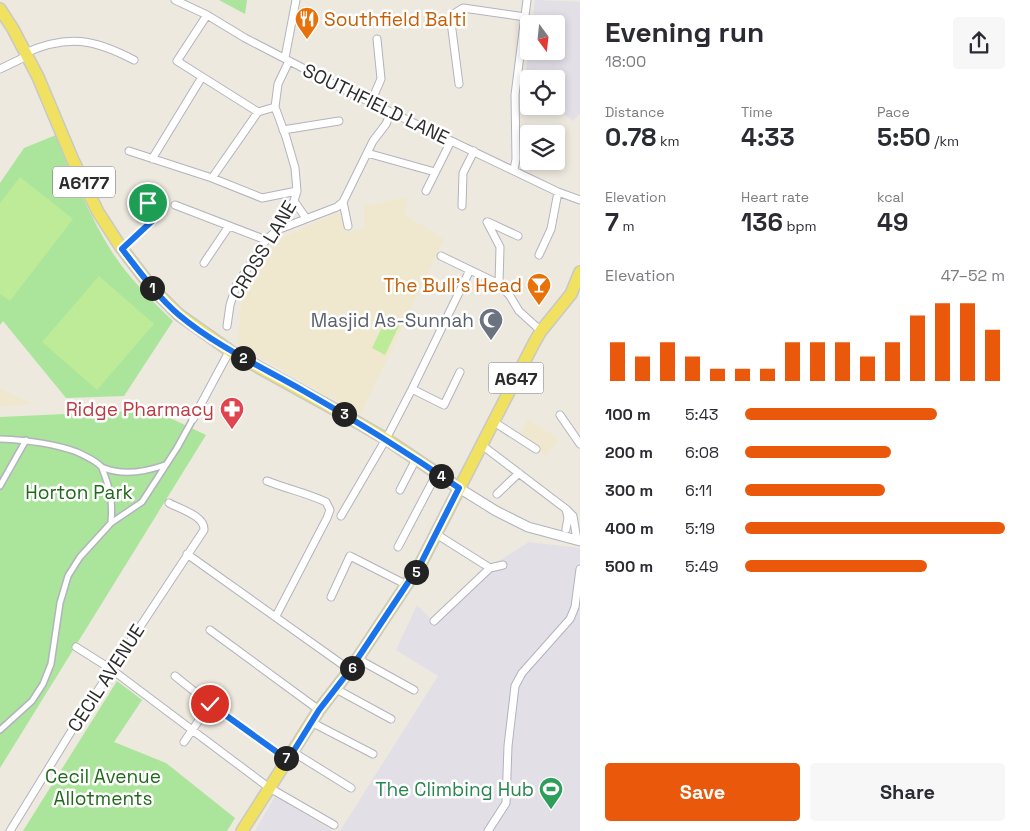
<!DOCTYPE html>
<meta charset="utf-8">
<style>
:root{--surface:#fff;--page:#f7f7f7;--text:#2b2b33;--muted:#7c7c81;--accent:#ea580c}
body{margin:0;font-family:"Space Grotesk",sans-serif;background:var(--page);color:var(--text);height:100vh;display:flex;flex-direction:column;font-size:19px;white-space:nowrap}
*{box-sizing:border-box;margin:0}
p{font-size:16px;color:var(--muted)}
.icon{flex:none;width:28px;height:28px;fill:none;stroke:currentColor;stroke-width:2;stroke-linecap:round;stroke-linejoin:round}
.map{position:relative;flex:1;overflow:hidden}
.side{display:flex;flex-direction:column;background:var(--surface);width:450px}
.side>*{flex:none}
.needle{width:32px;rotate:165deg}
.tools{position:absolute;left:520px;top:15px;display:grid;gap:10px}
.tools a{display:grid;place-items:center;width:45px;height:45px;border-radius:5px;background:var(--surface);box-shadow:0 2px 8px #0003;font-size:25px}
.pin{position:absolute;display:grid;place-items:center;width:42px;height:42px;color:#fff;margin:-21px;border:2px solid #fff;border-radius:50%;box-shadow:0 1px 5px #0007}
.km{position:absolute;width:25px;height:25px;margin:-12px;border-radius:50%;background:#222;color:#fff;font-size:14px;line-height:25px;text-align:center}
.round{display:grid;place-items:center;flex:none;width:52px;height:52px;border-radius:5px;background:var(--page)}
.headline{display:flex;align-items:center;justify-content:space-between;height:85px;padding:0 25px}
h1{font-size:28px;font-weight:700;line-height:38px}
.figures{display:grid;grid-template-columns:repeat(3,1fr);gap:8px;height:85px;padding:5px 25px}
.figures div{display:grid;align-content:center}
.figures b{font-size:25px;font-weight:700}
.figures small{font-size:14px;font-weight:400}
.figures p{font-size:14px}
.chart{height:140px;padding:10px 25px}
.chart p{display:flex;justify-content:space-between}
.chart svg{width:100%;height:90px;margin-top:5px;stroke:var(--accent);stroke-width:6}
.action{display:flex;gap:10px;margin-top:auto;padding:10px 25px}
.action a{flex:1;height:58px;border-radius:5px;background:var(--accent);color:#fff;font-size:20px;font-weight:700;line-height:58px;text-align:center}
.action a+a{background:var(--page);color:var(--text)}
ul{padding:0 25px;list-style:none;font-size:16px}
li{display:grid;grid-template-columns:80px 60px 1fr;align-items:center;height:38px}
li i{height:12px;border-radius:6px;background:var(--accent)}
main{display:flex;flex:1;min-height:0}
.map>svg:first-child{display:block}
.industrial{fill:#e2dfe6;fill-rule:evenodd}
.education{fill:#efe8ce}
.green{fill:#abe49b}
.pitch{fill:#bdeb97}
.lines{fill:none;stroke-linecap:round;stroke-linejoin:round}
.pedestrian-casing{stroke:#b2b3bf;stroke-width:8}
.minor-casing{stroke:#b2b3bf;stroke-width:9}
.tertiary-casing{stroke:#b2b3bf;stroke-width:11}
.primary-casing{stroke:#c8c8c8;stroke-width:14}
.pedestrian{stroke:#fff;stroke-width:5}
.minor{stroke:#fff;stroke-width:7}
.tertiary{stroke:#fff;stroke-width:9}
.primary{stroke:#f1e160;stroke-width:11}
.route-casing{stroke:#fff;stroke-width:10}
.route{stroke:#1a73e8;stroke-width:6}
.labels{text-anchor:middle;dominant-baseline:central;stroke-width:5;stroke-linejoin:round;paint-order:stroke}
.shield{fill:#fff;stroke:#6b6b6b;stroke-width:1}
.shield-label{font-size:18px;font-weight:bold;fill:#2c2c2c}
.food-label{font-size:19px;fill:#c56008;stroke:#fff;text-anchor:start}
.street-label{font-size:19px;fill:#2c2c2c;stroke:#fff}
.worship-label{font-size:19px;fill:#5b616d;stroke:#fff;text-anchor:end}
.health-label{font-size:19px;fill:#be3a42;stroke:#fff;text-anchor:end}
.park-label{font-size:19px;fill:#216a1b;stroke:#fff}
.leisure-label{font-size:19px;fill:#27864d;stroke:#fff;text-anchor:end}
</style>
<main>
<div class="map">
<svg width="580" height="831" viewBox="0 0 580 831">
<rect width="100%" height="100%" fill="#eee9de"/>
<path class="industrial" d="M535 0 580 2V113L573 121 558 109H521L529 46V51H556V24H532ZM529 79H556V106H529Z
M529 542 580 548V831H340L438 676 396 650 417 605 431 619 486 569Z
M275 796 333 831H255Z"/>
<path class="education" d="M408 197 404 214 444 239 361 414 237 345 243 287 270 243 339 212 346 232 364 229V205L377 204Z
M0 388 33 404 0 407Z
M528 419 559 439 546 456 519 435Z"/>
<path class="green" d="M219 0H247L245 14Z
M56 135C73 174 89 216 112 252 129 278 151 300 173 321L124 396 66 398 3 321 0 325V183L24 148Z
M153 410 206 435 0 768V417Z
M117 681 142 700 114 742 166 763 235 818 227 831H23Z"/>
<path class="pitch" d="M20 177 73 219 10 301 0 294V203Z
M99 276 154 324 97 390 42 342Z
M387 317 400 324 385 355 372 348Z"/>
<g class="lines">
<defs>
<path id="pedestrian" d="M0 439C26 440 52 443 77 452 83 455 92 459 97 463 100 465 101 467 104 468 124 476 145 472 165 465
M102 468C110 489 113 499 111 523
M0 486 26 440
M0 730 32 701 43 684 51 664 60 603 68 576 80 557 111 523 142 502 177 448 193 419"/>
<path id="minor" d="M175 0 207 15 245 38 349 92 558 192 580 200
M207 15 177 61 258 112
M25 53C68 34 94 39 134 60
M285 58 296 0
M0 69 27 56
M459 84 451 22 455 13 463 8 525 17
M371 102 381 79 377 39
M283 130 339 121
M129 151 212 178 262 198 297 191
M367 153 435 172
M152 159 202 77
M514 170 516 159 515 95 527 0
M212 178 258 112 275 107
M426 191 451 141
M294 201 306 218
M343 202 348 226
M175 205 266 240
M462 206 463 173 474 151
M487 222 500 247 499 284 510 296 519 311 541 331
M488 222 518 236
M277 230 337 207 343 202 373 141 386 124 391 112
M122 249 152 221 158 209 148 203
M539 255 551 229 558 192
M441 256 499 284
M204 263 229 226
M227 326 230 305 236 286 266 240 277 230 294 201 297 191 295 168 286 137 275 107 278 84 289 61
M412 389 444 405 460 372
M560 415 580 444
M193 419 230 350
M494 422 536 449
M483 446 566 509 573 516 577 540
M267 481C287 489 307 493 326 502L330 510 327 518 276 616
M400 490 416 459
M497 494 519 473
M341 516 386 439 412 389 470 270
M566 529 568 518 566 509
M436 534 490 568 503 565
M398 547 437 473
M187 554 350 670
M331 597 350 556 407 585
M434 621 490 568
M210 630 319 710
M76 647 111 669 268 787 334 825
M358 659 414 690
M175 676 210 704 288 760
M336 689 391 719
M311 722 373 754
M184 742 210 704
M293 752 351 788
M10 831 77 722 204 530C205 516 180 509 169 503
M488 831 506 803 508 746 515 686 522 673 570 619 575 607 580 569"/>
<path id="tertiary" d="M459 488 496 511 528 527 580 541"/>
<path id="primary" d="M0 9 13 29 38 77 72 158 98 212 120 246 153 289 178 314 233 353 343 414 386 439 459 488
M242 831 319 710 350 670 421 563 534 343 541 331 571 294 580 272"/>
</defs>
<use href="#pedestrian" class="pedestrian-casing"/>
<use href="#minor" class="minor-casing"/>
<use href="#tertiary" class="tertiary-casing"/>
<use href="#primary" class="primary-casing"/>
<use href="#pedestrian" class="pedestrian"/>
<use href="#minor" class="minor"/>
<use href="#tertiary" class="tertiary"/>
<use href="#primary" class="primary"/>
</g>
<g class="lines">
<defs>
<path id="route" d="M148 203 158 209 152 221 122 249C140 272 157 296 179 315 216 346 260 366 302 390 355 420 408 453 459 488L421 563 350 670 319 710 288 760 210 704"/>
</defs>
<use href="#route" class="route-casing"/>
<use href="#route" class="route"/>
</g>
<defs>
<symbol id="restaurant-pin" viewBox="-11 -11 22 30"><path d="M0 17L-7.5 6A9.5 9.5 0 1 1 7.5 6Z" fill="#e8710a" stroke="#fff"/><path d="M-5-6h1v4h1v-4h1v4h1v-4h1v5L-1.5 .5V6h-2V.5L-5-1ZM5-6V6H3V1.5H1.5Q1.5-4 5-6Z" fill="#fff"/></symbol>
<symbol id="bar-pin" viewBox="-11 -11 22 30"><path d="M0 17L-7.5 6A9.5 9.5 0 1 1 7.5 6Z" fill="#e8710a" stroke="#fff"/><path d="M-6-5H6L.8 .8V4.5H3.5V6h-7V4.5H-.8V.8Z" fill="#fff"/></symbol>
<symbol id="mosque-pin" viewBox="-11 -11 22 30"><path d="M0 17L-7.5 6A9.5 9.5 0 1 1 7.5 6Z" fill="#6b7280" stroke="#fff"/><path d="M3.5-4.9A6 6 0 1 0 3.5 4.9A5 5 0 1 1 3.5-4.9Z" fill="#fff"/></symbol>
<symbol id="pharmacy-pin" viewBox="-11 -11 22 30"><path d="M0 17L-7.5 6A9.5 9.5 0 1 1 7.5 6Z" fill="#e0444e" stroke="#fff"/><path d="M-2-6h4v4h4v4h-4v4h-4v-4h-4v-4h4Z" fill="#fff"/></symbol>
<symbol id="stadium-pin" viewBox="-11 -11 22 30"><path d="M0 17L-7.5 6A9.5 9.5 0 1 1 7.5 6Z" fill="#2e9e5b" stroke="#fff"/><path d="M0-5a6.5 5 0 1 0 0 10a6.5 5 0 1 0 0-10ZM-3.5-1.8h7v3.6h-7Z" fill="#fff"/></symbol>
</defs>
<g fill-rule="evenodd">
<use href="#restaurant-pin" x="293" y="5" width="28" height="38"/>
<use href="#bar-pin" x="525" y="271" width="28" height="38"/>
<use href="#mosque-pin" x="477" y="306" width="28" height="38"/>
<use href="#pharmacy-pin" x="218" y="395" width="28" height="38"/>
<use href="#stadium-pin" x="537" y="775" width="28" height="38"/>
</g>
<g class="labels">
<g class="shield">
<rect x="53" y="166.5" width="62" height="31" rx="4"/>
<rect x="488.5" y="362.5" width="55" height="31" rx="4"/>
</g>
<g class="shield-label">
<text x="84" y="182">A6177</text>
<text x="516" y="378">A647</text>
</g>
<g class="food-label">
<text x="324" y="19">Southfield Balti</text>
<text x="522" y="285" text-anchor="end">The Bull's Head</text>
</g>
<g class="street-label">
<text transform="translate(376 104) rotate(26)">SOUTHFIELD LANE</text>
<text transform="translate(263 250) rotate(-59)">CROSS LANE</text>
<text transform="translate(106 678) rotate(-57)">CECIL AVENUE</text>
</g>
<g class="worship-label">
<text x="474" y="320">Masjid As-Sunnah</text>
</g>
<g class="health-label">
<text x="214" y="409">Ridge Pharmacy</text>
</g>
<g class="park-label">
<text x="79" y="492">Horton Park</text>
<text x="103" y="776">Cecil Avenue<tspan x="103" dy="22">Allotments</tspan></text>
</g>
<g class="leisure-label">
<text x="534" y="789">The Climbing Hub</text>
</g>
</g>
</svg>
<div class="tools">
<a><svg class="needle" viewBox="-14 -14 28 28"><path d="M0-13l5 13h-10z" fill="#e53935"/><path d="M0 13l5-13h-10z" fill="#7c7c81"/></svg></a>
<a><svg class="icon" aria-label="locate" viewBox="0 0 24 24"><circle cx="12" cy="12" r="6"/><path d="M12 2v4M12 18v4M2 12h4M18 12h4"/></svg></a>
<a><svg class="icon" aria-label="layers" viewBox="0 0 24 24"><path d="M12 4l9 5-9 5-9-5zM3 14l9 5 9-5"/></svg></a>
</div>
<div class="pin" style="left:148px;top:203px;background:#1e9e55"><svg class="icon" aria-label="arrive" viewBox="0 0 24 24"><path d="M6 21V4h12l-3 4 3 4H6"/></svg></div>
<div class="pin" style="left:210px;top:704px;background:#d93025"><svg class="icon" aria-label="check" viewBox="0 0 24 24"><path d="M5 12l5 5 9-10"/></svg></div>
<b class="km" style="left:152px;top:288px">1</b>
<b class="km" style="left:243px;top:358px">2</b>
<b class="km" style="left:344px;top:414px">3</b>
<b class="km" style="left:441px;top:476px">4</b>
<b class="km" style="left:416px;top:572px">5</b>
<b class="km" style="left:352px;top:668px">6</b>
<b class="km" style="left:286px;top:758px">7</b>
</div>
<section class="side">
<div class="headline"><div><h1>Evening run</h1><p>18:00</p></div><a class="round"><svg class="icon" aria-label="share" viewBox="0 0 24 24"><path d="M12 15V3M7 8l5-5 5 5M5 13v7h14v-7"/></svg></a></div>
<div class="figures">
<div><p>Distance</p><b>0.78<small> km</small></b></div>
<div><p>Time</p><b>4:33</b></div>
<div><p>Pace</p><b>5:50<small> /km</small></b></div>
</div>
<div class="figures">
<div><p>Elevation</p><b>7<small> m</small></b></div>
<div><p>Heart rate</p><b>136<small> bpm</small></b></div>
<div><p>kcal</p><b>49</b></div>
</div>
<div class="chart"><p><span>Elevation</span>47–52 m</p>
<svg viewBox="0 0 160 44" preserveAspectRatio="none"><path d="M5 44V25M15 44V32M25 44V25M35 44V32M45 44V38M55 44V38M65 44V38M75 44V25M85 44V25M95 44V25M105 44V32M115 44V25M125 44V12M135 44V6M145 44V6M155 44V19"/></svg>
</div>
<ul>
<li><b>100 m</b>5:43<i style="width:74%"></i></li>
<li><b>200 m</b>6:08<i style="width:56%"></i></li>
<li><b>300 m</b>6:11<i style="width:54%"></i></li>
<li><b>400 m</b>5:19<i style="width:100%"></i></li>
<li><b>500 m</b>5:49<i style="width:70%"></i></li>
</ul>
<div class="action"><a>Save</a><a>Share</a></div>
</section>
</main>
